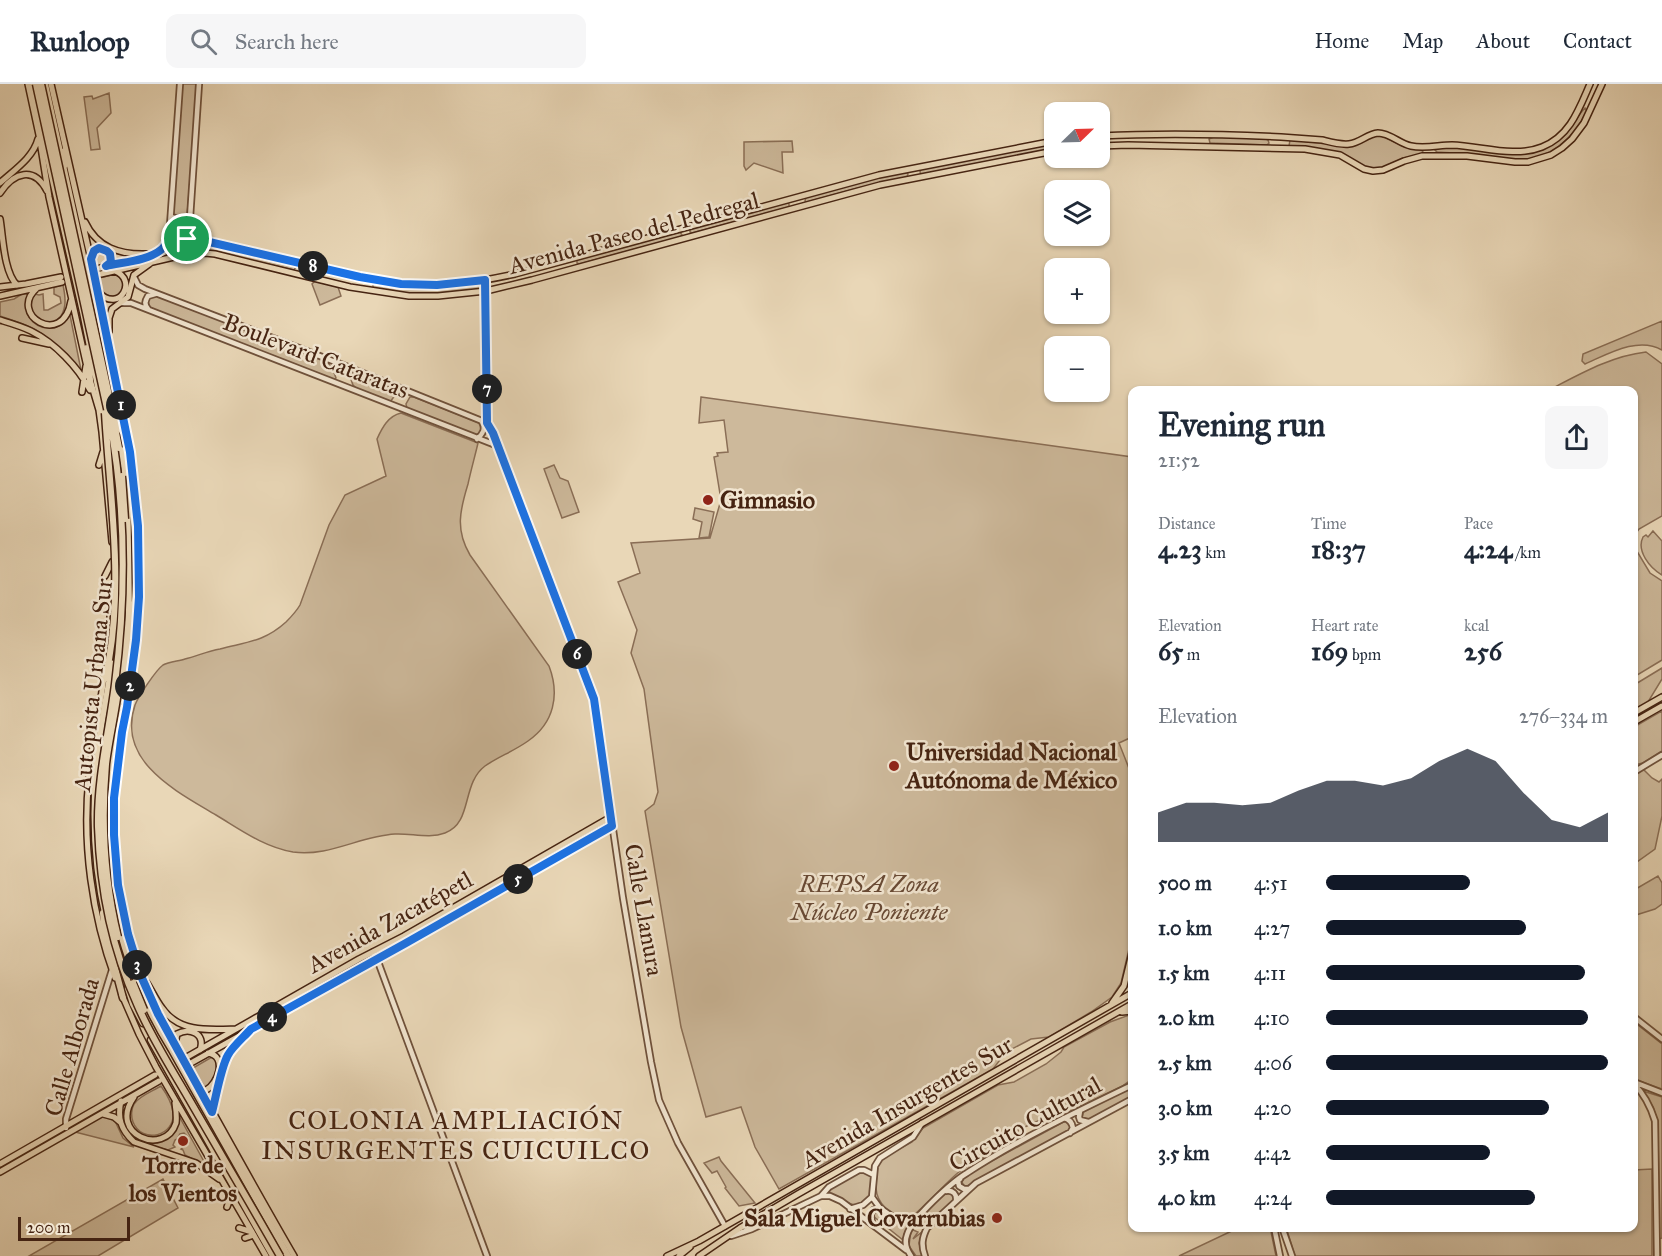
<!DOCTYPE html>
<meta charset="utf-8">
<style>
:root{--surface:#fff;--page:#f6f6f7;--text:#1f2937;--muted:#747a83;--line:#e0e1e3;--accent:#111827}
body{margin:0;font-family:"IM FELL Great Primer",serif;background:var(--page);color:var(--text);height:100vh;display:flex;flex-direction:column;font-size:22px;white-space:nowrap}
*{box-sizing:border-box;margin:0}
p{font-size:20px;color:var(--muted)}
.icon{flex:none;width:33px;height:33px;fill:none;stroke:currentColor;stroke-width:2;stroke-linecap:round;stroke-linejoin:round}
.map{position:relative;flex:1;overflow:hidden}
.sheet{position:absolute;left:1128px;top:302px;width:510px;height:846px;display:flex;flex-direction:column;background:var(--surface);border-radius:12px;box-shadow:0 2px 4px #0004}
.sheet>*{flex:none}
.needle{width:39px;rotate:67deg}
.buttons{position:absolute;left:1044px;top:18px;display:grid;gap:12px}
.buttons a{display:grid;place-items:center;width:66px;height:66px;border-radius:12px;background:var(--surface);box-shadow:0 2px 4px #0004;font-size:30px}
.scale{position:absolute;left:18px;bottom:15px;width:112px;box-sizing:border-box;padding-left:6px;border:3px solid #462412;border-top:0;font-size:16px;line-height:21px;white-space:nowrap;color:#462412;-webkit-text-stroke:4px #f1e5d0;paint-order:stroke}
.pin{position:absolute;display:grid;place-items:center;width:51px;height:51px;color:#fff;margin:-26px;border:3px solid #fff;border-radius:50%;box-shadow:0 2px 6px #0007}
.km{position:absolute;width:30px;height:30px;margin:-15px;border-radius:50%;background:#222;color:#fff;font-size:16px;line-height:30px;text-align:center}
.round{display:grid;place-items:center;flex:none;width:63px;height:63px;border-radius:12px;background:var(--page)}
.headline{display:flex;align-items:center;justify-content:space-between;height:102px;padding:0 30px}
h1{font-size:33px;font-weight:700;line-height:45px}
.stats{display:grid;grid-template-columns:repeat(3,1fr);gap:9px;height:102px;padding:6px 30px}
.stats div{display:grid;align-content:center}
.stats b{font-size:26px;font-weight:700}
.stats small{font-size:16px;font-weight:400}
.stats p{font-size:16px}
.chart{height:168px;padding:12px 30px}
.chart p{display:flex;justify-content:space-between}
.chart svg{width:100%;height:108px;margin-top:6px;fill:var(--accent);opacity:.7}
ul{padding:0 30px;list-style:none;font-size:20px}
li{display:grid;grid-template-columns:96px 72px 1fr;align-items:center;height:45px}
li i{height:15px;border-radius:8px;background:var(--accent)}
header{display:flex;align-items:center;gap:36px;box-sizing:border-box;height:84px;padding:0 30px;background:var(--surface);border-bottom:2px solid var(--line)}
header strong{font-size:28px}
nav{display:flex;gap:33px;margin-inline-start:auto;font-size:21px}
.search{width:420px;height:54px;background:var(--page);display:flex;align-items:center;gap:15px;box-sizing:border-box;padding:0 21px;border-radius:12px;color:var(--muted);font-size:22px}
.map>svg:first-child{display:block}
.green{fill:#cdb99b;stroke:#8a6e56;stroke-width:1.5}
.lines{fill:none;stroke-linecap:round;stroke-linejoin:round}
.major-tunnel{stroke:#c8b396;stroke-width:5;stroke-dasharray:5 2.5;stroke-linecap:butt}
.minor-casing{stroke:#6f513b;stroke-width:8}
.major-casing{stroke:#462412;stroke-width:8}
.highway-casing{stroke:#462412;stroke-width:9}
.minor{stroke:#f1e5d0;stroke-width:4.5}
.major{stroke:#e9d7b7;stroke-width:5}
.highway{stroke:#e9d7b7;stroke-width:6}
.highway-bridge-casing{stroke:#462412;stroke-width:9;stroke-linecap:butt}
.highway-bridge{stroke:#e9d7b7;stroke-width:6}
.route-casing{stroke:#fff;stroke-width:12}
.route{stroke:#1a73e8;stroke-width:8}
.poi-dot{fill:#8f2418;stroke:#f1e5d0;stroke-width:2}
.labels{text-anchor:middle;dominant-baseline:central;stroke-width:5;stroke-linejoin:round;paint-order:stroke}
.street-label{font-size:24px;fill:#462412;stroke:#f1e5d0}
.poi-label{font-size:24px;font-weight:bold;fill:#462412;stroke:#f1e5d0;text-anchor:start}
.park-label{font-size:24px;font-style:italic;fill:#684934;stroke:#f1e5d0}
.neighbourhood-label{font-size:26px;letter-spacing:1.5px;fill:#462412;stroke:#f1e5d0}
</style>
<header>
<strong>Runloop</strong>
<div class="search"><svg class="icon" aria-label="search" viewBox="0 0 24 24"><circle cx="10" cy="10" r="6"/><path d="M15 15l6 6"/></svg>Search here</div>
<nav><a>Home</a><a>Map</a><a>About</a><a>Contact</a></nav>
</header>
<div class="map">
<svg width="1662" height="1172" viewBox="0 0 1662 1172">
<rect width="100%" height="100%" fill="#e9d7b7"/>
<filter id="stains"><feTurbulence type="fractalNoise" baseFrequency=".00333" numOctaves="4"/><feColorMatrix values="0 0 0 0 .2 0 0 0 0 .09 0 0 0 0 .02 0 0 0 .5 -.17"/></filter>
<radialGradient id="worn" r=".72"><stop offset=".6" stop-color="#630" stop-opacity="0"/><stop offset="1" stop-color="#630" stop-opacity=".3"/></radialGradient>
<path class="green" d="M182 0H198L187 132 180 133 173 131Z
M109 9 111 29 97 44 100 65 91 66 84 13 92 12 93 15Z
M1585 24 1587 27C1573 55 1549 77 1515 76 1501 75 1487 71 1474 70 1461 69 1449 69 1437 68L1435 66 1436 63C1447 63 1458 63 1469 64 1502 68 1534 77 1562 54 1572 45 1576 33 1585 24Z
M1380 51 1402 62 1421 65 1423 68 1422 70 1403 74 1383 84 1373 85 1365 83 1347 72 1337 68 1289 62 1290 56 1351 62 1361 59 1373 52Z
M1214 53 1266 55 1268 56 1269 59 1267 61 1210 59 1209 55Z
M792 57 793 68H782L783 89 754 79 746 86 744 82V58Z
M1044 61 1046 65 1041 68 923 90H921L920 88 921 85Z
M906 88 908 90 907 93 854 105 807 118 805 117 806 113 879 93Z
M787 118 789 120V123L692 149 690 148V144Z
M680 148 682 151 680 153 579 180 577 179V175Z
M192 157 294 180 296 183 294 186 215 168H192Z
M116 190 123 197 122 208 116 212C103 214 101 205 99 194Z
M315 197 338 203 341 212 320 221 312 200Z
M376 199 448 203 479 200 482 203 481 205 426 210H409L375 205 373 203V200Z
M63 201C66 215 67 227 57 237L44 239 31 228C31 221 30 216 35 210L39 211 43 210 44 226H48L61 219 60 213 54 210V203Z
M30 209C15 238 52 259 70 231L82 291C69 277 57 260 41 249 29 241 14 237 0 232V218L14 215 22 210Z
M156 211 327 277 333 286 336 294 333 296 153 225 149 222 148 217 152 212Z
M1662 237V266C1638 252 1608 270 1585 280L1582 277 1583 270Z
M1646 268 1662 280V432L1639 445 1634 452V306H1549C1580 290 1611 272 1646 268Z
M350 288 393 305 396 310 390 318 358 306 353 301 349 290Z
M410 313H414L482 340V345L478 353 407 325 406 320Z
M701 313 1132 373V653L1119 659 1132 692V852L1121 899 1112 913 1091 928 1049 953 1031 955 1006 968 993 985 779 1105 755 1063 741 1023 706 1033 681 943 645 727 654 720 658 708 644 605 631 569 637 546 618 498 640 489 631 459 710 454 721 416 714 373 718 372 717 369 728 368 724 336 699 339Z
M401 329 478 359C475 372 471 386 468 400 460 426 455 446 470 471L549 582C560 611 554 639 528 657 514 667 498 673 485 682 461 700 473 739 445 749 429 755 411 749 395 750 360 752 329 773 293 768 264 763 241 746 216 731 178 708 116 678 135 621 138 613 156 586 163 581 169 578 179 577 185 575 197 572 208 567 220 565 246 558 264 558 286 538 291 533 296 528 300 521L329 441 345 411 386 392 377 355C382 344 388 332 401 329Z
M554 381 560 394 568 397 579 428 562 434 544 385Z
M695 424 714 428 709 453 699 454 702 438 693 435Z
M1653 447 1662 457V491C1650 484 1636 467 1643 453L1646 451 1648 453Z
M1634 456 1635 464 1650 489 1662 497V576L1634 593Z
M1662 584V595L1648 618 1634 626V601Z
M1662 627V667L1643 679 1634 681V643Z
M1643 685 1652 694 1659 698 1662 695V732L1655 765 1634 780V690Z
M1658 792 1662 799V820L1655 825 1636 831 1634 823V806Z
M1132 930V995L1121 1003 1065 1030 1038 1037 1018 1046 1016 1057C998 1067 975 1076 959 1088 949 1095 914 1134 908 1135 902 1137 896 1132 891 1129 871 1113 876 1102 878 1079L885 1073 912 1058 923 1044 998 1001 1014 998 1046 980 1061 968 1064 963 1110 938Z
M1634 938 1662 960V1005L1634 995Z
M212 973 216 976C218 987 213 998 205 1004L193 984Z
M161 1002C166 1009 172 1019 173 1028 176 1052 142 1061 133 1038 131 1033 131 1025 134 1020 139 1012 153 1007 161 1002Z
M1132 1003V1012L1091 1036 1086 1037 1082 1034 1083 1028Z
M1643 1007 1662 1013V1154L1659 1155 1658 1038 1653 1023Z
M103 1032 115 1037 123 1054 134 1063 75 1048Z
M179 1032 207 1083 185 1071 183 1066 181 1065 189 1059 188 1053 184 1049 180 1050 177 1055 175 1056 173 1061 175 1063 168 1066 149 1061C165 1055 177 1053 179 1032Z
M1067 1036 1071 1045 1068 1050 967 1102H964L962 1098 963 1094 968 1090Z
M719 1073 721 1077 755 1119 739 1122 725 1104 726 1103 717 1087 712 1089 704 1079Z
M1652 1085V1172H1295L1286 1143H1634V1086Z
M859 1088 869 1090 872 1093 871 1111C854 1131 847 1115 828 1109V1106Z
M163 1095 178 1124 98 1172H29Z
M948 1108 953 1110 955 1115 925 1144 919 1159 923 1172H916L909 1162 911 1145 918 1148 913 1155 923 1147 924 1144 921 1138V1134L943 1111Z
M878 1126 902 1141 910 1139 903 1156 873 1132 874 1127Z
M1240 1143H1270L1276 1172H1179Z"/>
<g class="lines">
<path class="major-tunnel" d="M64 198 101 190"/>
<defs>
<path id="minor" d="M171 133 183 136 190 134
M169 155 180 0
M187 155 190 134 199 0
M134 193 138 201 145 205 338 279 487 339
M485 196 487 339
M121 219H131L498 362
M148 225C144 220 145 217 148 212L155 210
M487 339 493 349 594 615 623 814 651 978 659 1016 678 1059 725 1142
M477 355C483 350 486 345 482 338
M1634 688 1662 671
M373 868 377 875 487 1172
M1634 933 1662 955
M1634 998 1662 1009
M1634 1000C1644 1010 1651 1024 1655 1037L1657 1172
M1080 1027 1079 1033 1080 1036 1088 1038
M1064 1034C1069 1035 1072 1038 1073 1044L1070 1049
M66 1044V1035L112 886
M960 1095 958 1097 959 1102 964 1105H969
M946 1107C953 1106 957 1110 956 1117
M821 1112 829 1103 859 1086H864L874 1091
M850 1125 863 1121 872 1113
M916 1137H899L880 1124 872 1113 875 1082 880 1074 913 1053 922 1039
M873 1141C870 1132 869 1125 880 1124
M1274 1143 1280 1172
M1282 1143 1292 1172
M731 1152 752 1145 821 1112H830L841 1117 906 1166
M911 1172C906 1165 904 1159 907 1151 911 1135 952 1098 967 1089 1019 1055 1076 1028 1132 1001
M925 1172C921 1161 922 1154 927 1144L976 1099 1132 1015"/>
<path id="major" d="M28 0 39 51 49 113 87 283
M51 0 98 207 131 370 138 442 139 513 130 602
M1100 52C1160 49 1220 50 1281 53 1295 54 1308 55 1322 56 1330 58 1340 61 1349 60 1360 59 1367 50 1378 49 1390 49 1400 60 1411 62 1425 65 1439 61 1452 61 1481 62 1515 74 1542 63 1570 52 1579 25 1590 0
M1100 62 1128 61 1305 65 1340 71 1364 85 1373 87 1383 86 1404 77 1422 72H1467L1515 78H1528L1551 71 1562 64 1572 55 1584 39 1602 0
M0 99C14 86 33 74 38 55
M0 109C14 88 34 82 47 107
M0 135C3 153 4 189 17 201
M85 138C97 164 120 171 147 170
M190 138 197 152 203 156
M188 156 205 157C237 166 270 171 303 179 335 187 368 197 401 200 439 205 478 198 515 190L879 91 1054 57
M186 171 205 169 215 170 350 203 409 212H438L486 207 532 196 880 101 1054 67
M92 173 96 165C104 163 112 169 111 178L107 181
M100 184C118 179 143 178 160 167 166 162 168 152 176 151 191 148 193 165 183 173H174L168 167 167 159
M101 190 174 173
M0 203 26 200 61 193
M37 204C7 230 63 265 71 217
M99 209C120 229 138 196 115 187
M0 212 62 198
M0 236C10 239 21 242 31 247 55 259 78 283 90 306
M109 247V234L112 225 128 213 134 191 152 178
M22 254 49 260
M89 292 99 326 102 348 112 458
M82 308 86 282
M99 381 103 368
M105 492 112 478
M106 574 113 503
M104 593C100 626 92 660 89 693 82 760 92 831 115 894
M1634 629 1662 613
M124 635C102 733 114 839 157 929 170 955 186 979 200 1005 231 1061 262 1117 294 1172
M1634 638 1662 622
M147 899C152 907 156 916 162 924 179 949 209 946 236 945
M122 911 139 950 156 983 266 1172
M1112 919 1124 902 1132 869
M1122 928 1132 927
M175 960 177 950C189 943 206 949 200 966
M187 973 359 875 404 852 611 733
M191 979 406 859 612 742
M200 1006H206C218 1000 228 972 208 969
M134 1013C107 1051 165 1073 176 1039 177 1032 176 1026 175 1019
M121 1017C117 1034 121 1046 134 1058L196 1079 219 1095
M212 1028C217 1012 221 986 227 972 231 963 243 955 249 947
M103 1030 114 1033 120 1038
M0 1080 155 991
M0 1088 159 997
M227 1123 231 1112
M239 1144 252 1148
M245 1154 254 1151
M667 1172 699 1157 1132 909
M679 1172 690 1163
M699 1172 740 1144 798 1110 1132 920"/>
<path id="highway" d="M31 0 83 228 104 333
M45 0 111 298 117 338
M65 81V67
M87 264 90 296
M122 347C131 397 137 448 136 499 134 545 128 591 124 637
M109 361 116 416 118 476
M104 595 109 576
M107 729 110 676 122 599 129 528 127 399 120 360
M107 760C109 780 110 800 114 820 124 872 144 921 172 966L288 1172
M116 812 123 830
M103 829 104 842 123 914
M106 834C91 770 92 702 102 638 108 604 115 572 116 538
M128 904 133 920 143 939
M151 956 273 1172"/>
</defs>
<use href="#minor" class="minor-casing"/>
<use href="#major" class="major-casing"/>
<use href="#highway" class="highway-casing"/>
<use href="#minor" class="minor"/>
<use href="#major" class="major"/>
<use href="#highway" class="highway"/>
<defs>
<path id="highway-bridge" d="M36 0 110 338C126 424 126 513 115 600 109 648 97 694 98 743 100 803 112 865 137 920 151 953 171 984 189 1015 219 1067 250 1119 280 1172
M41 0 108 307 119 364
M105 329C110 412 123 494 109 576
M116 333 122 347
M122 392 125 435
M118 607C115 631 109 655 106 680 101 738 104 796 118 853
M133 899 144 926"/>
</defs>
<use href="#highway-bridge" class="highway-bridge-casing"/>
<use href="#highway-bridge" class="highway-bridge"/>
</g>
<g class="lines">
<defs>
<path id="route" d="M175 151H182L188 156 205 157 360 193 401 200 437 201 485 196 487 339 493 349 594 615 612 742 406 859 251 945C244 953 233 962 228 971 221 983 216 1013 212 1028L158 930 141 892 128 850 118 801 114 751V714L122 648 127 623 136 556 139 513 138 442 130 368 91 175 94 167 99 164 107 167 110 170 111 178 106 182C123 178 148 177 162 165 167 160 168 155 175 151Z"/>
</defs>
<use href="#route" class="route-casing"/>
<use href="#route" class="route"/>
</g>
<g class="poi-dot">
<circle cx="708" cy="416" r="6"/>
<circle cx="894" cy="682" r="6"/>
<circle cx="183" cy="1057" r="6"/>
<circle cx="997" cy="1134" r="6"/>
</g>
<g class="labels">
<g class="street-label">
<text transform="translate(634 149) rotate(-15)">Avenida Paseo del Pedregal</text>
<text transform="translate(316 272) rotate(21)">Boulevard Cataratas</text>
<text transform="translate(93 601) rotate(-84)">Autopista Urbana Sur</text>
<text transform="translate(644 826) rotate(80)">Calle Llanura</text>
<text transform="translate(390 838) rotate(-29)">Avenida Zacatépetl</text>
<text transform="translate(72 963) rotate(-74)">Calle Alborada</text>
<text transform="translate(907 1018) rotate(-30)">Avenida Insurgentes Sur</text>
<text transform="translate(1025 1040) rotate(-29)">Circuito Cultural</text>
</g>
<g class="poi-label">
<text x="720" y="416">Gimnasio</text>
<text x="906" y="668">Universidad Nacional<tspan x="906" dy="28">Autónoma de México</tspan></text>
<text x="183" y="1081" text-anchor="middle">Torre de<tspan x="183" dy="28">los Vientos</tspan></text>
<text x="985" y="1134" text-anchor="end">Sala Miguel Covarrubias</text>
</g>
<g class="park-label">
<text x="869" y="800">REPSA Zona<tspan x="869" dy="28">Núcleo Poniente</tspan></text>
</g>
<g class="neighbourhood-label">
<text x="456" y="1036">COLONIA AMPLIACIÓN<tspan x="456" dy="30">INSURGENTES CUICUILCO</tspan></text>
</g>
</g>
<rect width="100%" height="100%" filter="url(#stains)"/>
<rect width="100%" height="100%" fill="url(#worn)"/>
</svg>
<div class="buttons">
<a><svg class="needle" viewBox="-14 -14 28 28"><path d="M0-13l5 13h-10z" fill="#e53935"/><path d="M0 13l5-13h-10z" fill="#747a83"/></svg></a>
<a><svg class="icon" aria-label="layers" viewBox="0 0 24 24"><path d="M12 4l9 5-9 5-9-5zM3 14l9 5 9-5"/></svg></a>
<a>+</a>
<a>−</a>
</div>
<div class="scale">200 m</div>
<div class="pin" style="left:187px;top:155px;background:#1e9e55"><svg class="icon" aria-label="arrive" viewBox="0 0 24 24"><path d="M6 21V4h12l-3 4 3 4H6"/></svg></div>
<b class="km" style="left:121px;top:321px">1</b>
<b class="km" style="left:130px;top:602px">2</b>
<b class="km" style="left:137px;top:881px">3</b>
<b class="km" style="left:272px;top:933px">4</b>
<b class="km" style="left:518px;top:795px">5</b>
<b class="km" style="left:577px;top:570px">6</b>
<b class="km" style="left:487px;top:305px">7</b>
<b class="km" style="left:313px;top:182px">8</b>
<section class="sheet">
<div class="headline"><div><h1>Evening run</h1><p>21:52</p></div><a class="round"><svg class="icon" aria-label="share" viewBox="0 0 24 24"><path d="M12 15V3M7 8l5-5 5 5M5 13v7h14v-7"/></svg></a></div>
<div class="stats">
<div><p>Distance</p><b>4.23<small> km</small></b></div>
<div><p>Time</p><b>18:37</b></div>
<div><p>Pace</p><b>4:24<small> /km</small></b></div>
</div>
<div class="stats">
<div><p>Elevation</p><b>65<small> m</small></b></div>
<div><p>Heart rate</p><b>169<small> bpm</small></b></div>
<div><p>kcal</p><b>256</b></div>
</div>
<div class="chart"><p><span>Elevation</span>276–334 m</p>
<svg viewBox="0 0 160 44" preserveAspectRatio="none"><path d="M0 44V32L10 28L20 28L30 29L40 28L50 23L60 19L70 19L80 21L90 18L100 11L110 6L120 11L130 24L140 35L150 38L160 32V44z"/></svg>
</div>
<ul>
<li><b>500 m</b>4:51<i style="width:51%"></i></li>
<li><b>1.0 km</b>4:27<i style="width:71%"></i></li>
<li><b>1.5 km</b>4:11<i style="width:92%"></i></li>
<li><b>2.0 km</b>4:10<i style="width:93%"></i></li>
<li><b>2.5 km</b>4:06<i style="width:100%"></i></li>
<li><b>3.0 km</b>4:20<i style="width:79%"></i></li>
<li><b>3.5 km</b>4:42<i style="width:58%"></i></li>
<li><b>4.0 km</b>4:24<i style="width:74%"></i></li>
</ul>
</section>
</div>
